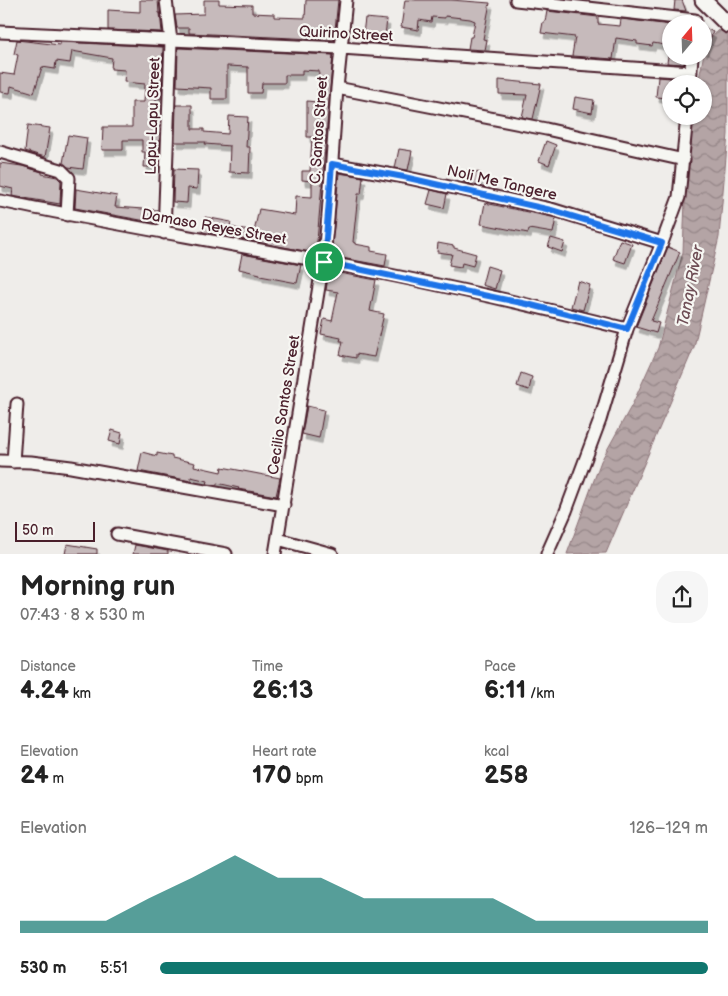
<!DOCTYPE html>
<meta charset="utf-8">
<style>
:root{--surface:#fff;--page:#f6f6f6;--text:#222;--muted:#767676;--accent:#0f766e}
body{margin:0;font-family:"Balsamiq Sans",sans-serif;background:var(--page);color:var(--text);height:100vh;display:flex;flex-direction:column;font-size:19px;white-space:nowrap}
*{box-sizing:border-box;margin:0}
p{font-size:16px;color:var(--muted)}
.icon{flex:none;width:28px;height:28px;fill:none;stroke:currentColor;stroke-width:2;stroke-linecap:round;stroke-linejoin:round}
.map{position:relative;height:554px;overflow:hidden}
.panel{display:flex;flex-direction:column;background:var(--surface);flex:1}
.panel>*{flex:none}
.needle{width:32px;rotate:19deg}
.fabs{position:absolute;left:662px;top:15px;display:grid;gap:10px}
.fabs a{display:grid;place-items:center;width:50px;height:50px;border-radius:50%;background:var(--surface);box-shadow:0 1px 4px #0004;font-size:25px}
.scale{position:absolute;left:15px;bottom:12px;width:80px;box-sizing:border-box;padding-left:5px;border:2px solid #4a1f2b;border-top:0;font-size:14px;line-height:18px;white-space:nowrap;color:#4a1f2b;-webkit-text-stroke:4px #f6f6f2;paint-order:stroke}
.pin{position:absolute;display:grid;place-items:center;width:42px;height:42px;color:#fff;margin:-21px;border:2px solid #fff;border-radius:50%;box-shadow:0 1px 5px #0007}
.round{display:grid;place-items:center;flex:none;width:52px;height:52px;border-radius:20px;background:var(--page)}
.overview{display:flex;align-items:center;justify-content:space-between;height:85px;padding:0 20px}
h1{font-size:28px;font-weight:700;line-height:38px}
.metrics{display:grid;grid-template-columns:repeat(3,1fr);gap:8px;height:85px;padding:5px 20px}
.metrics div{display:grid;align-content:center}
.metrics b{font-size:25px;font-weight:700}
.metrics small{font-size:14px;font-weight:400}
.metrics p{font-size:14px}
.chart{height:140px;padding:10px 20px}
.chart p{display:flex;justify-content:space-between}
.chart svg{width:100%;height:90px;margin-top:5px;fill:var(--accent);opacity:.7}
ul{padding:0 20px;list-style:none;font-size:16px}
li{display:grid;grid-template-columns:80px 60px 1fr;align-items:center;height:38px}
li i{height:12px;border-radius:6px;background:var(--accent)}
.map>svg:first-child{display:block}
.water{fill:url(#water-waves);stroke:#8a6f74}
.building{fill:#c6babb;stroke:#4a1f2b;filter:url(#shadow)}
.lines{fill:none;stroke-linecap:round;stroke-linejoin:round}
.street-casing{stroke:#4a1f2b;stroke-width:15}
.secondary-casing{stroke:#4a1f2b;stroke-width:19}
.street{stroke:#f6f6f2;stroke-width:11}
.secondary{stroke:#f6f6f2;stroke-width:15}
.route-casing{stroke:#fff;stroke-width:10}
.route{stroke:#1a73e8;stroke-width:6}
.labels{text-anchor:middle;dominant-baseline:central;stroke-width:4.5;stroke-linejoin:round;paint-order:stroke}
.street-label{font-size:15px;fill:#4a1f2b;stroke:#f6f6f2}
.water-label{font-size:16px;font-style:italic;fill:#6f4e56;stroke:#f6f6f2}
</style>
<div class="map">
<svg width="728" height="554" viewBox="0 0 728 554">
<defs>
<pattern id="water-waves" width="16" height="10" patternUnits="userSpaceOnUse" patternTransform="scale(1.25)"><rect width="16" height="10" fill="#b4a4a5"/><path d="M0 5q4-4 8 0t8 0" fill="none" stroke="#948587"/></pattern>
<filter id="shadow"><feDropShadow dx="3" dy="5.5" stdDeviation="0" flood-color="#0004"/></filter>
</defs>
<rect width="100%" height="100%" fill="#efedea"/>
<filter id="ink" filterUnits="userSpaceOnUse"><feTurbulence type="fractalNoise" baseFrequency=".02" numOctaves="2"/><feDisplacementMap in="SourceGraphic" scale="10" xChannelSelector="R" yChannelSelector="G"/><feConvolveMatrix kernelMatrix="1 2 1 2 8 2 1 2 1" color-interpolation-filters="sRGB"/></filter>
<g filter="url(#ink)">
<path class="water" d="M728 22V134L719 237 694 347 606 553 567 554 601 461 633 403 658 348 683 252 685 201 693 116H704V84H698L704 53 710 38Z"/>
<path class="building" d="M140 0H158L159 13H160L162 32 108 30V10L140 12Z
M204 0H219V4L252 5V13L274 14V17L305 18 306 0H338L334 40 189 33V28H177L175 15 204 14Z
M405 0H451L490 3 483 39 487 40 485 50 468 49 470 37H472L475 21 470 19 445 16V18L432 17 431 22 419 20 418 30 401 27Z
M675 0H682L686 11 674 10Z
M547 11 598 17V24L620 26 621 19 671 25V46L653 43 652 46 637 44V41L616 38 613 59 572 56 575 37 541 33 543 22H545Z
M365 18 387 20 384 43 362 42Z
M704 27 713 32 704 51Z
M17 40 60 45V42L163 47 161 99 156 98 155 126H160L159 167H144L145 152H142V140H123V150H102L103 127H132V102H144L145 84 124 82 125 70 111 69 112 58 72 51 70 63 56 61 55 69 42 67 34 93 11 86 10 93 0 92V73L14 75 18 55 14 54Z
M178 48 333 55 316 253 202 232 205 217 231 222 230 227 254 232 259 209 295 215 296 196 312 197V181L302 180V171H310L312 137H307V101L317 102 319 71 302 70V75H285V83H262L261 93H248V67L227 66V99H211V88L177 86Z
M668 56H684V64L667 63Z
M658 77 671 78V91L668 90V98L656 97Z
M499 80 541 84 533 119 522 117 527 95 499 94Z
M575 97 594 100 592 113 573 109Z
M176 105H192V129H204V132L228 134 229 116 248 117 246 147H250L249 173 229 172 230 146 205 144 206 142H175Z
M28 125 50 128 45 157 25 151Z
M68 135 87 138 83 169 68 167 63 163Z
M546 141 556 145 549 165 539 161Z
M399 149 412 151 408 170 395 168Z
M0 163 22 166 42 172V174L57 177 61 181 60 204 12 196 13 189 0 186Z
M174 169 198 170 197 189 188 188 187 203 173 202Z
M467 170 481 173 478 186 463 182Z
M339 173 363 177 361 194H358L353 242 355 243V244L371 247V251L387 254 385 266 331 256Z
M76 189 117 196 115 207 157 210V223L75 208Z
M431 190 447 194 444 208 427 204Z
M485 203 556 218 553 233 529 229 528 233 481 224Z
M551 238 565 242 562 252 548 247Z
M620 240 632 244 625 263 613 259Z
M438 243 454 246V248L476 254 473 266 462 263 461 267 449 265 452 254 437 252Z
M668 247 680 252 651 321 659 323 656 333 636 327Z
M242 254 301 265 297 283 260 276V274L239 269Z
M487 266 500 270 495 289 482 285Z
M329 271 376 280 370 311 384 314 374 357 356 354V358L340 355 343 341H340L341 338 321 334 324 319 332 321 338 292 326 290Z
M578 281 590 285 583 310 571 307Z
M521 373 532 377 529 390 517 386Z
M307 406 324 410 319 438 302 434Z
M112 430 122 433 120 444 109 441Z
M142 452 157 456V453L172 456V458L195 463 194 466 221 472 222 467 280 478 276 496 238 489 239 488 217 483V485L207 484 208 481 191 477V481L138 471Z
M67 544 97 549V554H65Z
M135 545 168 551V554H133Z"/>
<g class="lines">
<defs>
<path id="street" d="M516 0 695 20
M0 32 341 48 691 72
M690 84 692 56
M337 88 546 129 684 160
M0 152 61 170 69 178 67 215
M332 164 404 177 551 209 662 243
M0 201C108 223 216 241 324 262 426 281 527 304 627 329
M164 233 171 41 166 0
M0 461 31 462 71 467 284 505
M13 462 17 404
M117 534 226 554
M278 539 332 554
M275 554 323 262 328 218 337 88 346 0
M547 554 566 511 600 420 627 329 662 243 679 197 687 116"/>
<path id="secondary" d="M703 0 728 25"/>
</defs>
<use href="#street" class="street-casing"/>
<use href="#secondary" class="secondary-casing"/>
<use href="#street" class="street"/>
<use href="#secondary" class="secondary"/>
</g>
</g>
<g class="lines" filter="url(#ink)">
<defs>
<path id="route" d="M332 164 404 177 551 210 662 243 627 329 527 304 324 262Z"/>
</defs>
<use href="#route" class="route-casing"/>
<use href="#route" class="route"/>
</g>
<g class="labels">
<g class="street-label">
<text transform="translate(346 34) rotate(3)">Quirino Street</text>
<text transform="translate(153 116) rotate(-88)">Lapu-Lapu Street</text>
<text transform="translate(319 130) rotate(-86)">C. Santos Street</text>
<text transform="translate(502 183) rotate(13)">Noli Me Tangere</text>
<text transform="translate(214 227) rotate(10)">Damaso Reyes Street</text>
<text transform="translate(284 405) rotate(-81)">Cecilio Santos Street</text>
</g>
<g class="water-label">
<text transform="translate(691 286) rotate(-79)">Tanay River</text>
</g>
</g>
</svg>
<div class="fabs">
<a><svg class="needle" viewBox="-14 -14 28 28"><path d="M0-13l5 13h-10z" fill="#e53935"/><path d="M0 13l5-13h-10z" fill="#767676"/></svg></a>
<a><svg class="icon" aria-label="locate" viewBox="0 0 24 24"><circle cx="12" cy="12" r="6"/><path d="M12 2v4M12 18v4M2 12h4M18 12h4"/></svg></a>
</div>
<div class="scale">50 m</div>
<div class="pin" style="left:324px;top:262px;background:#1e9e55"><svg class="icon" aria-label="arrive" viewBox="0 0 24 24"><path d="M6 21V4h12l-3 4 3 4H6"/></svg></div>
</div>
<section class="panel">
<div class="overview"><div><h1>Morning run</h1><p>07:43 · 8 × 530 m</p></div><a class="round"><svg class="icon" aria-label="share" viewBox="0 0 24 24"><path d="M12 15V3M7 8l5-5 5 5M5 13v7h14v-7"/></svg></a></div>
<div class="metrics">
<div><p>Distance</p><b>4.24<small> km</small></b></div>
<div><p>Time</p><b>26:13</b></div>
<div><p>Pace</p><b>6:11<small> /km</small></b></div>
</div>
<div class="metrics">
<div><p>Elevation</p><b>24<small> m</small></b></div>
<div><p>Heart rate</p><b>170<small> bpm</small></b></div>
<div><p>kcal</p><b>258</b></div>
</div>
<div class="chart"><p><span>Elevation</span>126–129 m</p>
<svg viewBox="0 0 160 44" preserveAspectRatio="none"><path d="M0 44V38L10 38L20 38L30 27L40 17L50 6L60 17L70 17L80 27L90 27L100 27L110 27L120 38L130 38L140 38L150 38L160 38V44z"/></svg>
</div>
<ul>
<li><b>530 m</b>5:51<i style="width:100%"></i></li>
</ul>
</section>
